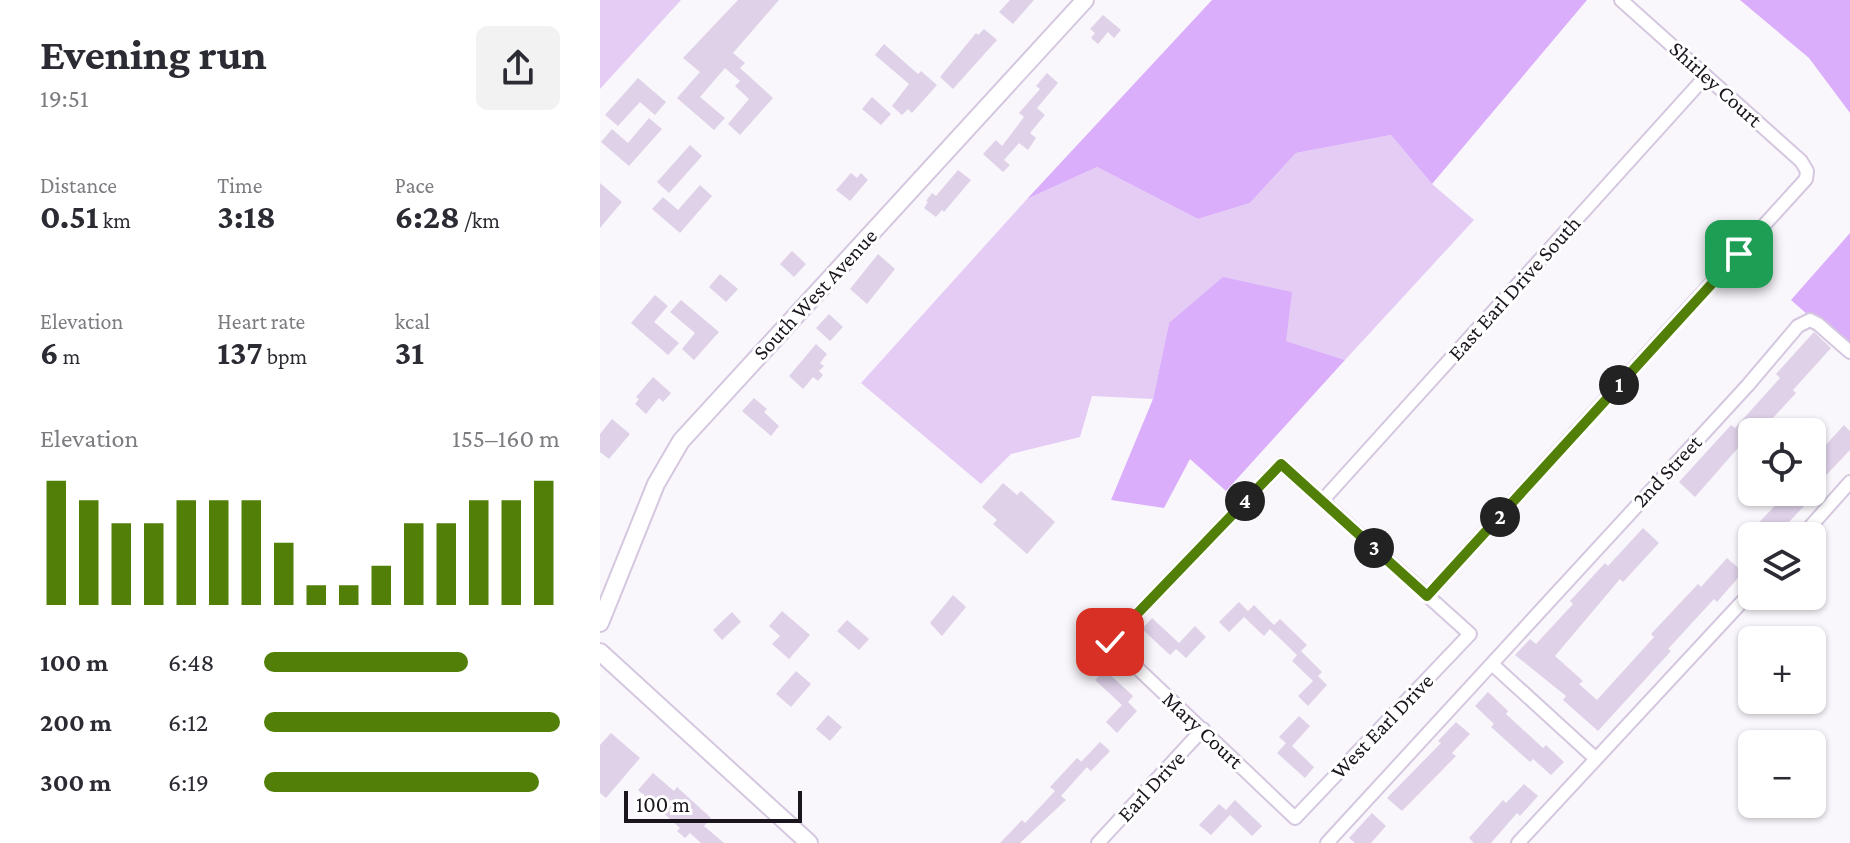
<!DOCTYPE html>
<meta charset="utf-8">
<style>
:root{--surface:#fff;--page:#f2f2f3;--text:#2b2b33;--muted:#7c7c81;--accent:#527f08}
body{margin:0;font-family:"Crimson Pro",serif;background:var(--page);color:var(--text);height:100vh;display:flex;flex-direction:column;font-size:30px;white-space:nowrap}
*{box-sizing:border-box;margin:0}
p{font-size:26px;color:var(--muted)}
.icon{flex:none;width:44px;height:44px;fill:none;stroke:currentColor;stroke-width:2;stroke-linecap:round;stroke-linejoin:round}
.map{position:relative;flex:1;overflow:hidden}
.panel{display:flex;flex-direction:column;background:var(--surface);width:600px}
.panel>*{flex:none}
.tools{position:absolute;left:1138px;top:418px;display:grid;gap:16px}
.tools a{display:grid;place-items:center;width:88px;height:88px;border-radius:12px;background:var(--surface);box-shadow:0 2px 6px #0004;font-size:40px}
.scale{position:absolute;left:24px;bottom:20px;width:178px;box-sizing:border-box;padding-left:8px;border:4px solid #1b161e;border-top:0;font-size:22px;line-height:28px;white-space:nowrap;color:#1b161e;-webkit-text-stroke:6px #fff;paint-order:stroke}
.pin{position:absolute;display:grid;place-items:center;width:68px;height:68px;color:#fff;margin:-34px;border-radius:16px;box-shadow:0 4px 12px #0006}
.km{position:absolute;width:40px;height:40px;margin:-20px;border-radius:50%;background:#222;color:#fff;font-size:22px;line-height:40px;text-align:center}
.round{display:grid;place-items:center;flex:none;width:84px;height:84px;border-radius:12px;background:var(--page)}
.headline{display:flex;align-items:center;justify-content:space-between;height:136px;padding:0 40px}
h1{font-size:44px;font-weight:700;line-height:60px}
.metrics{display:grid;grid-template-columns:repeat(3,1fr);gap:12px;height:136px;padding:8px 40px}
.metrics div{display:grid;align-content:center}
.metrics b{font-size:34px;font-weight:700}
.metrics small{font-size:22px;font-weight:400}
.metrics p{font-size:22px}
.chart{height:224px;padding:16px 40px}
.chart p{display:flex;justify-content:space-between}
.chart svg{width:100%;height:144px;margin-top:8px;stroke:var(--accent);stroke-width:6}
ul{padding:0 40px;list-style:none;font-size:26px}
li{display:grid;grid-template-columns:128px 96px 1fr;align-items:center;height:60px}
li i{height:20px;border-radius:10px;background:var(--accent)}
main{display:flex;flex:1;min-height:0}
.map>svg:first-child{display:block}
.green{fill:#e4ccf5}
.forest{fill:#daaefa}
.building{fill:#ded1e8}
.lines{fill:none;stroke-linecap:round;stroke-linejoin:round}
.minor-casing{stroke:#d4c7df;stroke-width:16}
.tertiary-casing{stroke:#d4c7df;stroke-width:20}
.minor{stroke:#fff;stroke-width:12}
.tertiary{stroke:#fff;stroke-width:16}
.route-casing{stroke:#fff;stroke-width:16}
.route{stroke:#527f08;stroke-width:10}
.labels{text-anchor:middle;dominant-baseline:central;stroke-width:6;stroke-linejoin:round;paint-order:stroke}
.street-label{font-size:22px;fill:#1b161e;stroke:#fff}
</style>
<main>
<section class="panel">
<div class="headline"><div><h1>Evening run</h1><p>19:51</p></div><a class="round"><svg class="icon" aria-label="share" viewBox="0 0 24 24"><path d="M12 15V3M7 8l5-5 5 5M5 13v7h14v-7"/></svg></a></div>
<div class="metrics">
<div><p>Distance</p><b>0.51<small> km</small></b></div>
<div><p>Time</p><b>3:18</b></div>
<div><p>Pace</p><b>6:28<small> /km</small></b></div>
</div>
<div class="metrics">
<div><p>Elevation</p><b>6<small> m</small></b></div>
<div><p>Heart rate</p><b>137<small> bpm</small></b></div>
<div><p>kcal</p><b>31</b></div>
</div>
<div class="chart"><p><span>Elevation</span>155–160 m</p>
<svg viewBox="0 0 160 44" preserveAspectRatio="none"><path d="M5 44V6M15 44V12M25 44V19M35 44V19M45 44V12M55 44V12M65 44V12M75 44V25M85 44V38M95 44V38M105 44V32M115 44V19M125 44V19M135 44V12M145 44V12M155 44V6"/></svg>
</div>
<ul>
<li><b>100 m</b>6:48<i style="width:69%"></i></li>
<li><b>200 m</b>6:12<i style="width:100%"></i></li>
<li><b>300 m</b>6:19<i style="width:93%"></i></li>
</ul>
</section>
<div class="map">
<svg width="1250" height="843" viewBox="0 0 1250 843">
<rect width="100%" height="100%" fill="#faf7fc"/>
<path class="green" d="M0 0H81L0 89Z
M791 135 832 184 874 220 745 360 686 341 569 323 553 399 492 396 480 437 411 454 381 484 261 383 427 199 497 167 598 219 650 203 696 153Z"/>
<path class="forest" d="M612 0H987L832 184 791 135 696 153 650 203 598 219 497 167 427 199Z
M1140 0H1250V113L1209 58Z
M1250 233V352L1191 300Z
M623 277 692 292 686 341 745 360 626 491 590 459 564 508 511 500 553 399 569 323Z"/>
<path class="building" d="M138 0H179L133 53 145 63 140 68 173 98 140 135 128 124 149 99 135 86 140 81 125 68 100 97 125 118 114 130 77 98 100 72 83 58Z
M410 0H434L413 24 399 12Z
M503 15 521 30 514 38 508 32 498 44 491 38 495 33 490 29Z
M384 29 397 40 353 89 340 77 376 33 378 35Z
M284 44 318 74 321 71 337 85 312 113 308 109 302 115 292 106 309 84 275 55Z
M447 73 458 83 437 108 445 115 430 133 436 138 428 150 419 143 404 160 410 165 403 172 383 154 396 140 402 146 424 117 419 113 440 89 436 86Z
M38 78 66 102 55 115 40 102 18 126 5 115Z
M272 97 291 114 281 125 262 109Z
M49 118 62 129 29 166 1 142 12 129 28 143Z
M90 145 102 156 69 193 57 182Z
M358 170 371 180 344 212 342 210 336 217 324 208 328 202 326 201 332 193 336 196Z
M251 173 257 178 261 173 268 180 250 201 236 190Z
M0 183 22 202 0 228Z
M100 185 112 196 80 233 52 209 63 197 78 210Z
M192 251 206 264 194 277 180 264Z
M278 254 295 269 267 304 250 289Z
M120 274 138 289 126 302 109 287Z
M55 295 68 306 54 322 79 343 68 355 31 323Z
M81 300 119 332 94 360 82 349 95 333 70 312Z
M229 314 243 327 230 341 216 328Z
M1214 332 1231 348 1193 390 1196 393 1161 431 1157 428 1152 432 1095 497 1079 482 1131 425 1135 428 1180 378 1176 374Z
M216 344 227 354 220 363 224 366 219 371 223 375 218 381 213 377 203 389 189 376Z
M53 377 71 393 63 402 59 398 46 414 35 404 39 399 36 397Z
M154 398 167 409 164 412 179 426 171 436 142 411Z
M12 419 30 434 9 459 0 452V434Z
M1244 425 1250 431V450L1212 490V460Z
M403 483 417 495 421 491 455 522 427 554 393 524 397 520 382 507Z
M1188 492H1211L1202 501 1206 504 1176 536H1146Z
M1043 528 1059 543 1023 582 1020 579 955 656 983 681 979 684 997 700 1054 637 1051 634 1098 584 1101 587 1127 558 1143 572 1117 602 1114 599 1068 649 1071 651 998 731 963 700 966 696 915 655 930 639 936 644 973 604 970 601 1005 563 1008 566Z
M353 595 366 607 342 636 330 623Z
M639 602 648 611 654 605 674 625 680 619 707 645 701 651 722 672 713 681 692 661 697 655 670 629 664 636 644 617 629 632 619 622Z
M182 611 210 635 189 659 172 644 180 636 169 626Z
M132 612 141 622 122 640 113 630Z
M552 618 579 643 595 626 606 637 586 658 576 649 570 655 542 629Z
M247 620 269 639 259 650 237 631Z
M505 670 533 696 528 702 537 711 517 733 506 722 522 705 495 680Z
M196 671 211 684 191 707 176 694Z
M718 676 727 685 708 706 698 696Z
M888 692 908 711 906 714 943 748 946 745 964 762 951 775 933 759 930 762 891 727 894 724 875 706Z
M228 715 242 727 230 741 216 729Z
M699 716 710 726 692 746 714 767 705 778 677 753 686 743 679 737Z
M856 722 870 734 852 753 856 756 802 811 787 798 841 743 838 741Z
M11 733 40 758 6 798 0 793V745Z
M500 742 510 751 491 771 481 762Z
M477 758 487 767 461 796 466 800 420 843H400L422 820 425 823 455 791 450 787Z
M53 773 74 791 77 787 111 818 104 826 124 843H101L90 833 85 838 77 831 80 828 38 790Z
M924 784 938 796 920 816 917 813 891 843H874L869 838 903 800 906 803Z
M635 800 662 826 652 836 630 815 611 835 599 825 619 804 626 810Z
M772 813 786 826 771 843H755L749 838Z"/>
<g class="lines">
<defs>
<path id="minor" d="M681 464 870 634 695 818 510 642Z
M722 501 1106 76
M1202 536 1250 482
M827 596 1206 179 1207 171 1201 161 1021 0
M892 664 995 758
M498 843 603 729
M727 843 1148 385 1198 326 1210 320 1218 324 1250 352
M918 843 1152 591"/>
<path id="tertiary" d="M0 623 56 484 81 441 485 0
M0 652 209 843"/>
</defs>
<use href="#minor" class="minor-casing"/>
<use href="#tertiary" class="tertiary-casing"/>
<use href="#minor" class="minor"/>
<use href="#tertiary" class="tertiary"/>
</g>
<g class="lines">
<defs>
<path id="route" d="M510 642 681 464 827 596 1139 254"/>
</defs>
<use href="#route" class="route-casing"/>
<use href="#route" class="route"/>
</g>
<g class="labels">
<g class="street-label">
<text transform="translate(1116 84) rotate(42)">Shirley Court</text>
<text transform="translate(914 288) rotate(-48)">East Earl Drive South</text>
<text transform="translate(215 294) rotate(-47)">South West Avenue</text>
<text transform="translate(1067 471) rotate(-47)">2nd Street</text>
<text transform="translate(782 726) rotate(-46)">West Earl Drive</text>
<text transform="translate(603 730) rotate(43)">Mary Court</text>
<text transform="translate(551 786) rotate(-47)">Earl Drive</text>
</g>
</g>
</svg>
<div class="tools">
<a><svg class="icon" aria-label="locate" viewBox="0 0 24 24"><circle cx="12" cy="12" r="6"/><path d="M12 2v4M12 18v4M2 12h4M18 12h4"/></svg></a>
<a><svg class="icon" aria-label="layers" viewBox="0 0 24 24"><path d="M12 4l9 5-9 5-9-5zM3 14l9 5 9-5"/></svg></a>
<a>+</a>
<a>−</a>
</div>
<div class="scale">100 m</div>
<div class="pin" style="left:1139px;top:254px;background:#1e9e55"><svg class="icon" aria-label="arrive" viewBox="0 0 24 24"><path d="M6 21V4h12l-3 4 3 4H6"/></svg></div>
<div class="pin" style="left:510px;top:642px;background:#d93025"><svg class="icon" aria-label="check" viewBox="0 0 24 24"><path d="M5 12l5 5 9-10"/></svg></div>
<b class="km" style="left:1019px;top:385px">1</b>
<b class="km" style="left:900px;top:517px">2</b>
<b class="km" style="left:774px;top:548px">3</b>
<b class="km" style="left:645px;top:501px">4</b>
</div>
</main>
